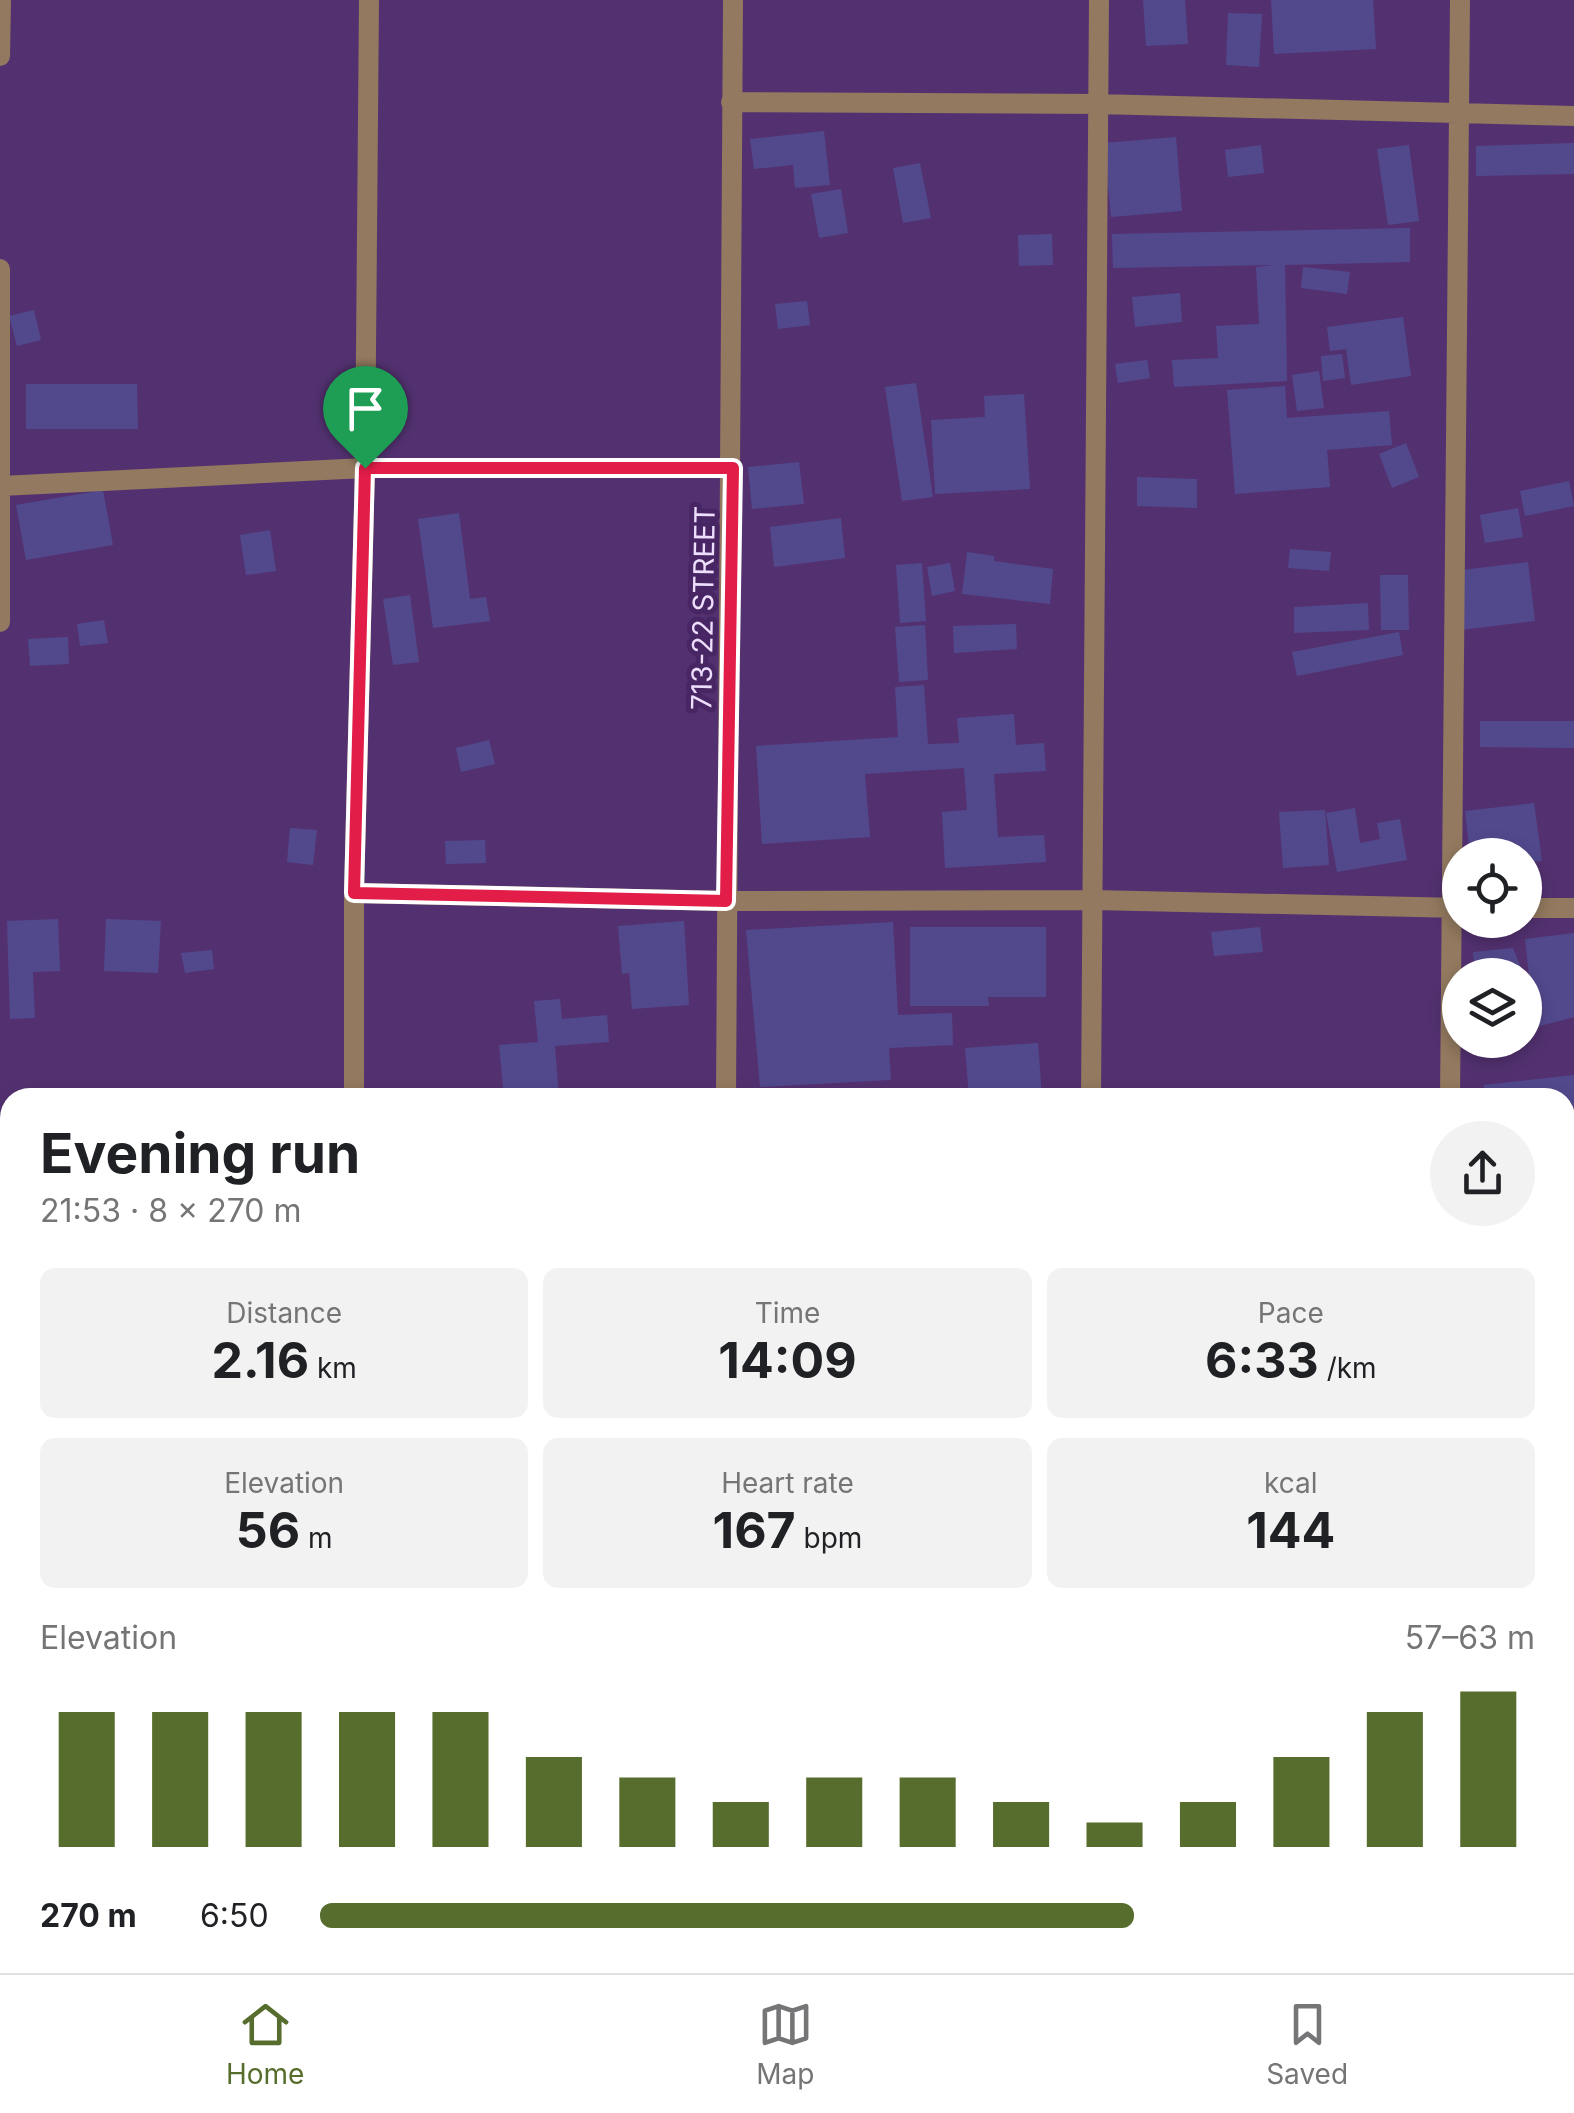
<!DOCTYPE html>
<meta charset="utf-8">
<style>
:root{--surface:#fff;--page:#f2f2f2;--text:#202124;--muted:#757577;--line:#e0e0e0;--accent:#566d2d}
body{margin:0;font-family:Inter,sans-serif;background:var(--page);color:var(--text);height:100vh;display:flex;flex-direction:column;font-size:38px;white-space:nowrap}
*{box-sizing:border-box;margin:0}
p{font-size:32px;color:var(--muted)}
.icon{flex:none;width:55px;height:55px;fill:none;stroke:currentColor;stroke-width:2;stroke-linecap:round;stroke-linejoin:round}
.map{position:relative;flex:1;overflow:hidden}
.side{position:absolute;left:0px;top:1088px;width:1575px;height:888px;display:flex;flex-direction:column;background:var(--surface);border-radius:30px 30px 0 0;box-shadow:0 5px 15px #0003}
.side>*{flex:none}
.buttons{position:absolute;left:1442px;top:838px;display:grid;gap:20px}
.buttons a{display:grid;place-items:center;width:100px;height:100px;border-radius:50%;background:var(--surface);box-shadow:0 5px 15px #0003;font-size:50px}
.pin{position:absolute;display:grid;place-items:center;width:85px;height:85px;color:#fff;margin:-102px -42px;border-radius:50% 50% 50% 0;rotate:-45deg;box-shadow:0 0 10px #0007}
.pin .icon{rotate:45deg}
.round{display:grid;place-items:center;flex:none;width:105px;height:105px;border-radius:52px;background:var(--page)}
.headline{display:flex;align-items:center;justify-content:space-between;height:170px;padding:0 40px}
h1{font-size:55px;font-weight:700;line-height:75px}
.stats{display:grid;grid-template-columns:repeat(3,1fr);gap:15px;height:170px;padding:10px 40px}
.stats div{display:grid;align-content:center;border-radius:15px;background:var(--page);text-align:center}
.stats b{font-size:50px;font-weight:700}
.stats small{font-size:28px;font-weight:400}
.stats p{font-size:28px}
.chart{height:280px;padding:20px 40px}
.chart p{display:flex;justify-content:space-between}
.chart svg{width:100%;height:180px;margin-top:10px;stroke:var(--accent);stroke-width:6}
ul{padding:0 40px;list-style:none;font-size:32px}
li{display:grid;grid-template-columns:160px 120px 1fr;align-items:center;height:75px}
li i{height:25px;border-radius:12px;background:var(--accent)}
.menu{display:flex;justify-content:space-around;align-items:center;height:140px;border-top:2px solid var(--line);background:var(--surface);font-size:28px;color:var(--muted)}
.menu a{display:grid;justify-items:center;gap:5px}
.menu .current{color:var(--accent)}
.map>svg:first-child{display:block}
.building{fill:#52498d}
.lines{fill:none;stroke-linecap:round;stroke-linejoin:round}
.street{stroke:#92795f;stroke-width:20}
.route-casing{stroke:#fff;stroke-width:20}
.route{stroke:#e11d48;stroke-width:12}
.labels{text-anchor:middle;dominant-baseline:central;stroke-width:10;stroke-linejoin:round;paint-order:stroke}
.street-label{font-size:28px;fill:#eddefc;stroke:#482664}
</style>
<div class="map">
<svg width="1574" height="1973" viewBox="0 0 1574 1973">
<rect width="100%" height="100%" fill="#533170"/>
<path class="building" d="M1143 0H1185L1188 44 1146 46Z
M1271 0H1373L1376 49 1274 54Z
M1228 13 1262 14 1259 67 1226 65Z
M824 131 830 185 795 188 793 165 754 169 750 139Z
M1176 137 1182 211 1111 217 1104 143Z
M1574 143V174L1476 176V146Z
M1261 145 1264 173 1228 177 1225 150Z
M1409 145 1419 221 1388 225 1377 149Z
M920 163 931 218 903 223 893 168Z
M841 189 848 233 819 238 811 194Z
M1410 228V262L1285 265 1287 381 1174 387 1172 360 1218 358 1216 326 1259 324 1256 267 1274 265 1113 268 1112 234Z
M1052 234 1053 265 1019 266 1018 235Z
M1303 267 1350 272 1347 294 1301 288Z
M1180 293 1182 322 1135 327 1132 297Z
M807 301 810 325 778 329 775 304Z
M34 310 41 340 17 346 9 316Z
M1403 317 1411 376 1351 385 1346 349 1330 351 1327 327Z
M1342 354 1345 378 1323 381 1321 356Z
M1147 360 1150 378 1118 383 1115 364Z
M1319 371 1324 408 1297 411 1292 375Z
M916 383 933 497 902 501 885 387Z
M26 384H137L138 429H26Z
M1285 386 1287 418 1389 411 1392 445 1327 450 1330 487 1235 494 1227 390Z
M1024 394 1030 489 935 494 931 420 985 417 984 396Z
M1406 443 1419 477 1392 488 1379 454Z
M799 462 804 504 752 509 748 467Z
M1137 477 1197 479V508L1137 506Z
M1569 481 1574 506 1525 516 1520 491Z
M103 490 113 545 26 560 16 505Z
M1518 508 1523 537 1485 543 1480 515Z
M459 513 470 599 486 597 490 621 433 628 418 519Z
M841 518 845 558 774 567 770 527Z
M270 530 276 571 246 575 240 535Z
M1290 549 1331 552 1329 571 1288 568Z
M967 552 994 556V561L1053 569 1050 604 962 594Z
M1528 562 1535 621 1461 630 1454 571Z
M922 563 926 621 900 623 896 565Z
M950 563 955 591 932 596 927 567Z
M1380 575H1408L1409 630H1381Z
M410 595 419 662 393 665 383 599Z
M1368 603 1369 630 1294 633V607Z
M104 620 108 643 80 646 77 624Z
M1016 624 1017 649 954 653 953 626Z
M925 625 928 680 899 682 895 627Z
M1399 632 1403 655 1297 676 1292 652Z
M68 637 69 664 30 666 28 639Z
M924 685 928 744 959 743 957 718 1014 714 1016 745 1044 743 1046 771 994 774 998 837 1044 835 1046 862 945 868 942 812 967 810 964 768 865 774 870 837 762 844 756 746 898 737 895 687Z
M1480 721H1574V748L1480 747Z
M489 740 495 764 461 772 456 748Z
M1534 803 1542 861 1525 863V855H1470L1465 811Z
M1355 808 1360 843 1380 839 1377 823 1400 819 1407 860 1337 872 1326 813Z
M1325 810 1329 865 1283 868 1279 812Z
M290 828 317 830 313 865 287 862Z
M485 840 486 863 446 864 445 841Z
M58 919 60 971 33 972 35 1018 10 1019 7 921Z
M106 919 161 921 158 973 104 971Z
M684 921 689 1005 632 1009 629 973 622 974 618 926Z
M893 922 898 1015 952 1013 953 1045 889 1048 891 1080 760 1087 746 930Z
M910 927H1046V997H988L989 1006H910Z
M1260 927 1263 952 1214 956 1211 932Z
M1574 933V1017L1525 1030V978L1531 994 1525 939Z
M1513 948 1524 975H1475L1473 952Z
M212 950 214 969 185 973 181 953Z
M560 999 562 1019 607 1015 609 1042 555 1046 559 1098H504L499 1045 538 1042 534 1001Z
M1038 1043 1042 1098H969L965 1048Z
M1574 1075V1143L1565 1144V1098H1485L1484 1085Z
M1574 1437V1478H1565V1438Z
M1574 1527V1594L1565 1595V1528Z
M1565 1598H1574V1652H1565Z
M1565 1806 1574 1807V1951H1565Z
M125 1965H275V1973H125Z
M452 1965H495V1968L453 1973Z
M752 1965H911V1973H752Z
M976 1965H1036L1037 1973H977Z
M1184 1965H1270L1269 1973H1184Z"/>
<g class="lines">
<path class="street" d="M0 56 1 0
M731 102 1098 104 1574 116
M0 269V622
M1 486 365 468H733
M354 893 726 901 1093 900 1460 908
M1525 908H1574
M354 1098V893L365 468 369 0
M726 1098 733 0
M1091 1098 1099 0
M1450 1098 1460 0
M0 1672H10
M1565 1691H1574
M351 1973V1965
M724 1973V1965
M1081 1973V1965
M1447 1973V1965"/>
</g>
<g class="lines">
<defs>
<path id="route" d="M365 468H733L726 901 354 893Z"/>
</defs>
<use href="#route" class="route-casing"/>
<use href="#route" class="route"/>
</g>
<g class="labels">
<g class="street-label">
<text transform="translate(703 608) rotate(-89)">713-22 STREET</text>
</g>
</g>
</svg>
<div class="buttons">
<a><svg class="icon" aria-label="locate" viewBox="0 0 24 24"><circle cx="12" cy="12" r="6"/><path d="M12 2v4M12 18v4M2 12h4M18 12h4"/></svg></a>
<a><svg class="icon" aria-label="layers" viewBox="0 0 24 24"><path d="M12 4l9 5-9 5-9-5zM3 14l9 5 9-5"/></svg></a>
</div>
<div class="pin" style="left:365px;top:468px;background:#1e9e55"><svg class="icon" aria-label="arrive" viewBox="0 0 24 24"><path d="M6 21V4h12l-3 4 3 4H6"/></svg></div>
<section class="side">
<div class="headline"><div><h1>Evening run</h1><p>21:53 · 8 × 270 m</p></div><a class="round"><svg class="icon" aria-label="share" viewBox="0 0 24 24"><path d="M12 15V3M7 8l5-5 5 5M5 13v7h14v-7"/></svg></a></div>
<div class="stats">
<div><p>Distance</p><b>2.16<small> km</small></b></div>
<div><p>Time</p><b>14:09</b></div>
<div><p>Pace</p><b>6:33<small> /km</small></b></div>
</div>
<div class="stats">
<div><p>Elevation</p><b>56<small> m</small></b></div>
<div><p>Heart rate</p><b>167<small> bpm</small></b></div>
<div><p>kcal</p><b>144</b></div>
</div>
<div class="chart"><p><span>Elevation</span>57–63 m</p>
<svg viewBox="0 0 160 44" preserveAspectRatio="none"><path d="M5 44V11M15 44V11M25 44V11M35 44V11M45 44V11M55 44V22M65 44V27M75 44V33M85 44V27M95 44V27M105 44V33M115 44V38M125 44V33M135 44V22M145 44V11M155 44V6"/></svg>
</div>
<ul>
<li><b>270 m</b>6:50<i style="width:67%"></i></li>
</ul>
</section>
</div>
<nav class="menu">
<a class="current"><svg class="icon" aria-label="home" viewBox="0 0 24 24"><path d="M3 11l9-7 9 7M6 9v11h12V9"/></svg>Home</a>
<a><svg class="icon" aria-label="map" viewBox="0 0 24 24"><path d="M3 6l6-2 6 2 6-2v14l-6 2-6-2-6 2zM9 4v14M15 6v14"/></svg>Map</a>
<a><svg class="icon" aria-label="saved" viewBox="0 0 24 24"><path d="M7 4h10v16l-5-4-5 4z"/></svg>Saved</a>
</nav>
